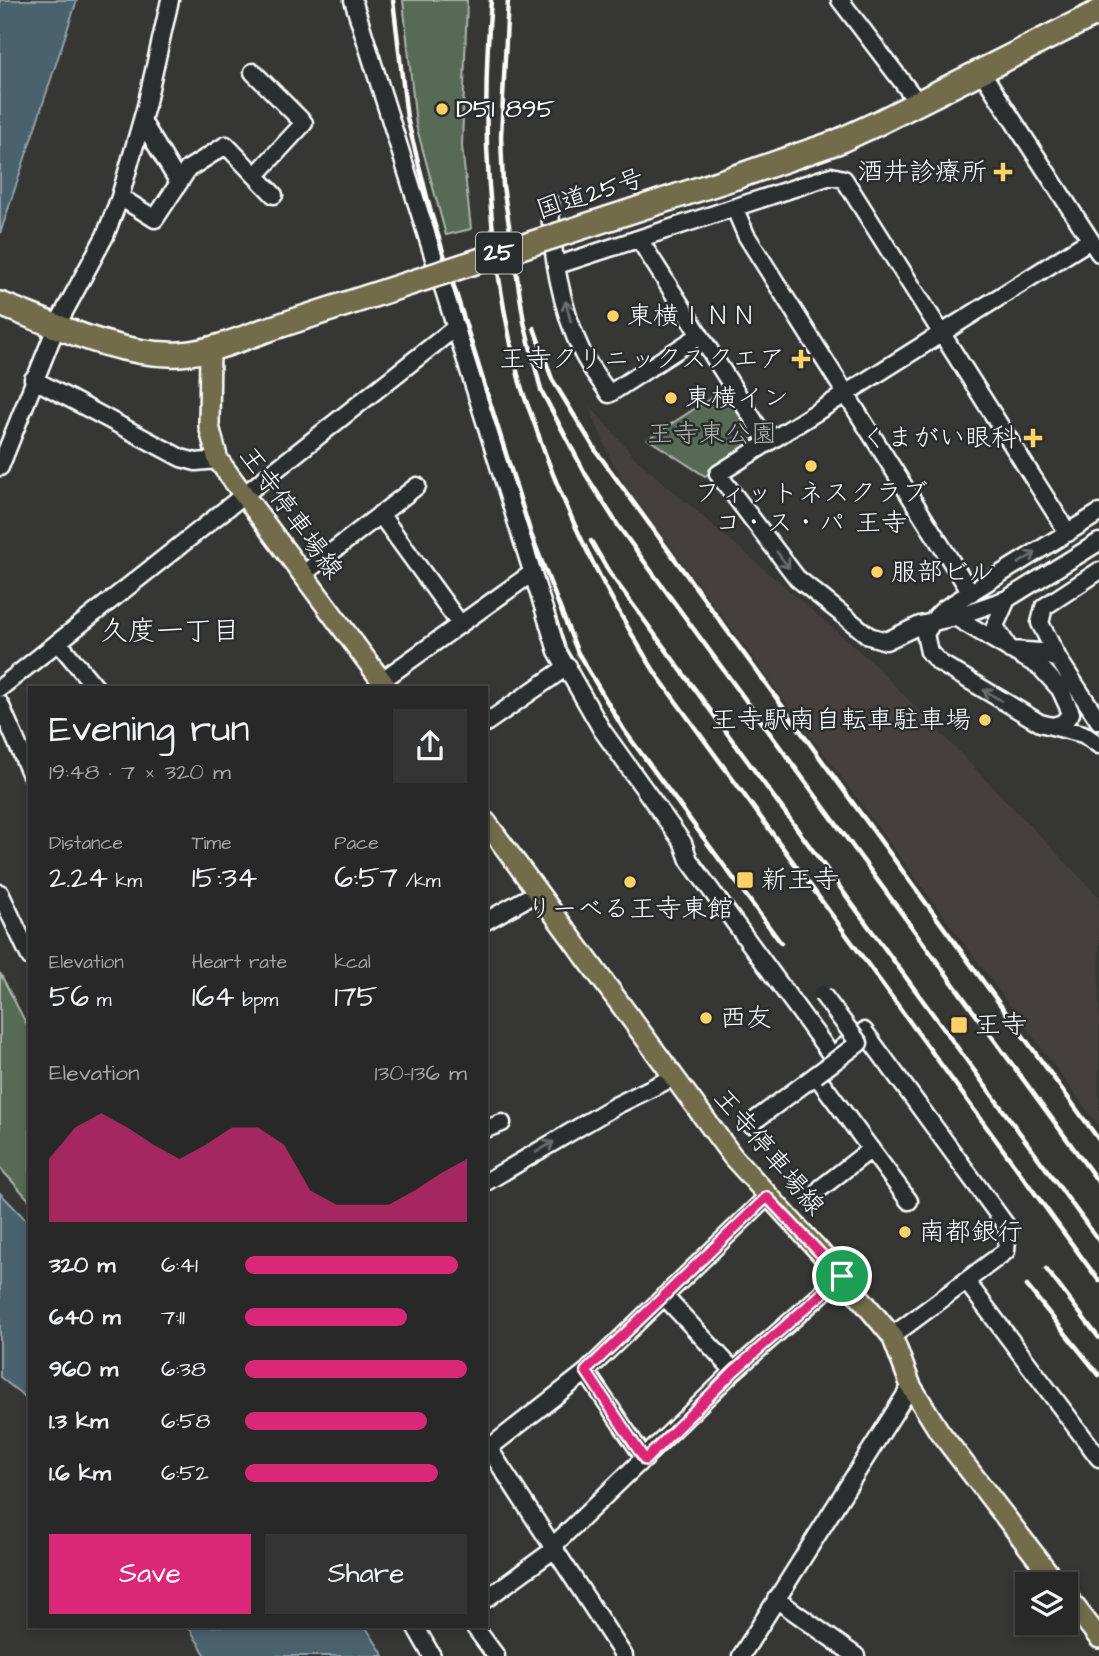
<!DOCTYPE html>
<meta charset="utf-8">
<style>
:root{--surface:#282828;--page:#343434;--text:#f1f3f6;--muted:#a5a6a8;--line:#444445;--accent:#db2777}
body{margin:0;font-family:"Architects Daughter","Klee One",sans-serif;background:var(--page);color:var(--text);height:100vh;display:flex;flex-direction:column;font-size:26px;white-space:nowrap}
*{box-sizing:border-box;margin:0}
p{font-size:23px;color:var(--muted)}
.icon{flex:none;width:38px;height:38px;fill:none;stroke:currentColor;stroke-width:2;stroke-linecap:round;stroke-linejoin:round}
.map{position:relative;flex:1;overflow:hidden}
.side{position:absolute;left:28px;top:686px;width:460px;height:942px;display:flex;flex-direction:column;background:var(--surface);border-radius:0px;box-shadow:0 4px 10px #0003,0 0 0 2px var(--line)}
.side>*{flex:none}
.fabs{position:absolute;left:1015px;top:1572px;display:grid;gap:14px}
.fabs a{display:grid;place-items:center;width:63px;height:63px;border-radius:0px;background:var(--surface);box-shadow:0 4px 10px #0003,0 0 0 2px var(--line);font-size:35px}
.pin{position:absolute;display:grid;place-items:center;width:60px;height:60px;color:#fff;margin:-30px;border:4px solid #fff;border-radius:50%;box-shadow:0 2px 7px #0007}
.round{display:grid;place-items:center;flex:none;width:74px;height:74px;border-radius:0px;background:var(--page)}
.summary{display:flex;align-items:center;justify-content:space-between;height:119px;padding:0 21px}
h1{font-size:38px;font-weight:600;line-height:52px}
.figures{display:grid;grid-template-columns:repeat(3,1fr);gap:10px;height:119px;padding:7px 21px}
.figures div{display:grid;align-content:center}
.figures b{font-size:30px;font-weight:600}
.figures small{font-size:19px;font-weight:400}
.figures p{font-size:19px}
.chart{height:196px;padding:14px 21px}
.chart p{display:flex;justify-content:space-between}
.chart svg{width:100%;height:126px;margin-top:7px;fill:var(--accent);opacity:.7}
.cta{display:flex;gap:14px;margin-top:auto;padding:14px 21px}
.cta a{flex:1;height:80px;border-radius:0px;background:var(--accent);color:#fff;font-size:28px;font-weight:600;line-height:80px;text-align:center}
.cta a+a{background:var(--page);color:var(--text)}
ul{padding:0 21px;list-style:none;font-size:23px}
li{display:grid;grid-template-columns:112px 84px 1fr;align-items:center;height:52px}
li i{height:18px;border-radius:9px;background:var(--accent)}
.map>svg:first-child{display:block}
.built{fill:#45403d}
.green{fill:#576b55;stroke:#abb5aa;stroke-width:2}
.water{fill:#4a626e;stroke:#92a1a8;stroke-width:2}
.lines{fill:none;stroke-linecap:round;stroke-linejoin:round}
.minor-casing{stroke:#fff;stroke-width:21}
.major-casing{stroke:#fff;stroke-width:24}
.highway-casing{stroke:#fff;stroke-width:28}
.minor{stroke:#2a2d2e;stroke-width:16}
.major{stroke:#726c4b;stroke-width:19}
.highway{stroke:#726c4b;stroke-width:23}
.rail{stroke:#fff;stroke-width:4.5}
.minor-bridge-casing{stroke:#fff;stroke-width:21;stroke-linecap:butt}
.highway-bridge-casing{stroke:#fff;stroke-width:28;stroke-linecap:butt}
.minor-bridge{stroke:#2a2d2e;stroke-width:16}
.highway-bridge{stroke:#726c4b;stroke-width:23}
.oneway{stroke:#6a6c6d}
.route-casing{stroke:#fff;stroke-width:14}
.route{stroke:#db2777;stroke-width:9}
.poi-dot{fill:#ffd166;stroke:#2a2d2e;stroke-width:2.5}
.labels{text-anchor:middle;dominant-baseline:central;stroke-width:5;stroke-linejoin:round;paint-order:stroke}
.shield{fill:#2a2d2e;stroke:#bfc0c0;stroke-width:2}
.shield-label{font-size:24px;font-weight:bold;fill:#fff}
.poi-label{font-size:26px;fill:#fff;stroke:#2a2d2e;text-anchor:start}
.street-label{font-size:26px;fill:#fff;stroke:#2a2d2e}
.park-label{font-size:26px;fill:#abb5aa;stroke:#2a2d2e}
.neighbourhood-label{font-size:28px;fill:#fff;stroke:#2a2d2e}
</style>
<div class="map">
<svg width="1099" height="1656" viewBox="0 0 1099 1656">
<rect width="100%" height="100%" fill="#363635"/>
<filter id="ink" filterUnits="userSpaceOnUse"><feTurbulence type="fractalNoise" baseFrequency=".0143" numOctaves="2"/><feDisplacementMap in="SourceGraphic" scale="14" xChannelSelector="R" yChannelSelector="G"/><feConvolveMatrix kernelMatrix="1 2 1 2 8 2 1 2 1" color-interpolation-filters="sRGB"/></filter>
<g filter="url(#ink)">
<path class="built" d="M588 404 636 459 873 663 1099 897V1126L631 493 612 462Z"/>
<path class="green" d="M403 0H467L462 146 471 229 446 235 416 125Z
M725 389 753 435V445L705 476 648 439Z
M0 973 30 1031V1201L0 1168Z"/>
<path class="water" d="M0 0H77L0 234Z
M0 1193 30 1224V1401L0 1377Z
M188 1626H365L384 1656H206Z"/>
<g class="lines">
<defs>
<path id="minor" d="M353 0 557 651 602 730 683 843 689 860 832 1056 864 1031 1008 1228 1006 1251 966 1281
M840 0 919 104
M981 71 1099 253
M253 72 304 123 256 175
M142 121 179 183
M120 197 155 219 188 169 226 145 274 195
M550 203C551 251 561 309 582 352 589 367 600 380 609 394L700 335
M735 209 746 235 971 593
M639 239 767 441
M558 265 831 176 844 179 1068 533
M33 379 181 458 196 462 218 460
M0 467 57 325 105 236 120 197 146 106 170 0
M1099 513 944 609 936 617 925 634 929 652 940 663 1040 723 1083 734 1099 745
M380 514 460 624
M1099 571 1044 607 1040 623 1059 660 1099 721
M302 575 417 486
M1007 599 995 626 1010 650 1041 652 1059 660
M955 617 1007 599 1099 542
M58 642 96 688
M381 681 532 573
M0 688 456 327
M0 704 30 773
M486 723 568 666
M1053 726 1063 723 1071 713 1060 689 1040 667 955 617 920 625 886 641 869 636 797 578 718 474 1090 240
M0 893 30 957
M486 921 538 892
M750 1124 816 1075 909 1201
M486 1129 502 1123
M486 1182 615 1106 674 1077
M821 1188 871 1149
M664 1296 734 1371
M892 1336 966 1281 1099 1458
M586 1372 645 1459
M486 1444 624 1656
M489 1448 586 1372 767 1197
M554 1545 734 1371 842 1276
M486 1599 556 1548
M776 1599 856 1656
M415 1626 432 1656
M474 1626 496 1656
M741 1656 911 1386"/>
<path id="major" d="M210 349 209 426 218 460 387 688
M486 822 733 1157 842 1276 892 1336 911 1386 939 1431 1057 1584
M1066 1595 1099 1638"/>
<path id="highway" d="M736 177 837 142 878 123 1099 12
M0 304C56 325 119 357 180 354 209 352 236 341 263 331"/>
</defs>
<use href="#minor" class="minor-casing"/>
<use href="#major" class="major-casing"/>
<use href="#highway" class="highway-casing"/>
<use href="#minor" class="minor"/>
<use href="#major" class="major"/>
<use href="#highway" class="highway"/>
<path class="rail" d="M393 0 407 118 431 213 531 534 558 603 578 653 624 730 781 943
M491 0C480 127 488 251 518 375 522 394 531 412 537 431 567 518 607 596 656 674L1099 1281
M508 0 501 137 503 186 524 322 541 390 586 475 619 527 1099 1183
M534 328 552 379 596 451 1099 1140
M591 541 609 572 1099 1241
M1046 1269 1099 1338
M1027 1286 1099 1375"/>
<defs>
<path id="minor-bridge" d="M816 1075 859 1043 822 994"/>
<path id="highway-bridge" d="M263 331 736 177"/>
</defs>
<use href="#minor-bridge" class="minor-bridge-casing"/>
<use href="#highway-bridge" class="highway-bridge-casing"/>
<use href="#minor-bridge" class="minor-bridge"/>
<use href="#highway-bridge" class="highway-bridge"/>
</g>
<defs><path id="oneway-shaft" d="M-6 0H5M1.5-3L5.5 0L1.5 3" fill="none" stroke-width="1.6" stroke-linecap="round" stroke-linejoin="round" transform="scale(1.75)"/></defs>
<g class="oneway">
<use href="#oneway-shaft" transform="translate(568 311) rotate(-105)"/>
<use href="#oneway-shaft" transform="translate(1027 558) rotate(-32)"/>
<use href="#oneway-shaft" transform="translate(783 560) rotate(53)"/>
<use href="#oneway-shaft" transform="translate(992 695) rotate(-149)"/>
<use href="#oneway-shaft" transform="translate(545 1147) rotate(-31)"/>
</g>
</g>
<g class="lines" filter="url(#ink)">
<defs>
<path id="route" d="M767 1197 842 1276 734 1371 645 1460 586 1371Z"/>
</defs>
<use href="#route" class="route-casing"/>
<use href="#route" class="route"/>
</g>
<g class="poi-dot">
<circle cx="442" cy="109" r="7"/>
<path d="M999.5 161.5h7v7h7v7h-7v7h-7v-7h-7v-7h7z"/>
<circle cx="613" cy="316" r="7"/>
<path d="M797.5 348.5h7v7h7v7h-7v7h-7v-7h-7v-7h7z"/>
<circle cx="671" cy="398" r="7"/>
<path d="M1029.5 427.5h7v7h7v7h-7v7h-7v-7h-7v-7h7z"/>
<circle cx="811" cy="466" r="7"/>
<circle cx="877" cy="572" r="7"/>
<circle cx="985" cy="720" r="7"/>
<rect x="736" y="871" width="18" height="18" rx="3.5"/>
<circle cx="630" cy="882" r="7"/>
<circle cx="706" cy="1018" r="7"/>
<rect x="950" y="1016" width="18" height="18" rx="3.5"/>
<circle cx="905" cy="1232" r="7"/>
</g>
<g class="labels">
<rect class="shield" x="476" y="232.5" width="46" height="41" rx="5"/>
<g class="shield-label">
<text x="499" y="253">25</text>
</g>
<g class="poi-label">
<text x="456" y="109">D51 895</text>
<text x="987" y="172" text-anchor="end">酒井診療所</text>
<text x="627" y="316">東横ＩＮＮ</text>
<text x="785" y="359" text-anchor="end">王寺クリニックスクエア</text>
<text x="685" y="398">東横イン</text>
<text x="1017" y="438" text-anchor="end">くまがい眼科</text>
<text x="811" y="493" text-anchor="middle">フィットネスクラブ<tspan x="811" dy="30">コ・ス・パ 王寺</tspan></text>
<text x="891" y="572">服部ビル</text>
<text x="971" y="720" text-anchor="end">王寺駅南自転車駐車場</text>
<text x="761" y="880">新王寺</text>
<text x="630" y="909" text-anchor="middle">りーべる王寺東館</text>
<text x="720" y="1018">西友</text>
<text x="975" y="1025">王寺</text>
<text x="919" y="1232">南都銀行</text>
</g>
<g class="street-label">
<text transform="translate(590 194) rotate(-18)">国道25号</text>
<text transform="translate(291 513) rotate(54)">王寺停車場線</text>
<text transform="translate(769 1152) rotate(50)">王寺停車場線</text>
</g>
<g class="park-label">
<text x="712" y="434">王寺東公園</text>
</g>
<g class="neighbourhood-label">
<text x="170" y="631">久度一丁目</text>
</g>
</g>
</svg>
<div class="fabs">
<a><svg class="icon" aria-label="layers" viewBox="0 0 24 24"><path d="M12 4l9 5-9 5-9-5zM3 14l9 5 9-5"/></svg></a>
</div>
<div class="pin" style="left:842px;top:1276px;background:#1e9e55"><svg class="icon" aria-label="arrive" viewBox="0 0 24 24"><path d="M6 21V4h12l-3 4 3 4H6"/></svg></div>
<section class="side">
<div class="summary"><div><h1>Evening run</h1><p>19:48 · 7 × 320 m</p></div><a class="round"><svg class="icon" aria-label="share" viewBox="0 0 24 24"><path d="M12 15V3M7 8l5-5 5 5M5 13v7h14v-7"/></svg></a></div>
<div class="figures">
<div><p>Distance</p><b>2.24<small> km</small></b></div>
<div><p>Time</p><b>15:34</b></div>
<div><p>Pace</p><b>6:57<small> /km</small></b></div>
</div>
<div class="figures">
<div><p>Elevation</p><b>56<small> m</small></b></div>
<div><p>Heart rate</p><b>164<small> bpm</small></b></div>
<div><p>kcal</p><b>175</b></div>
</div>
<div class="chart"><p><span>Elevation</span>130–136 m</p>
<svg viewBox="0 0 160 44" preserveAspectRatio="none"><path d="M0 44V22L10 11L20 6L30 11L40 17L50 22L60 17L70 11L80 11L90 17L100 33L110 38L120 38L130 38L140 33L150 27L160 22V44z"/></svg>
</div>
<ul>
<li><b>320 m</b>6:41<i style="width:96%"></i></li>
<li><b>640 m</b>7:11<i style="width:73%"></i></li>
<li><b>960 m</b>6:38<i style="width:100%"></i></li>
<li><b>1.3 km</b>6:58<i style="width:82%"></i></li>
<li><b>1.6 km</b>6:52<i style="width:87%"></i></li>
</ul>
<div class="cta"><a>Save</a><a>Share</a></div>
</section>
</div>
